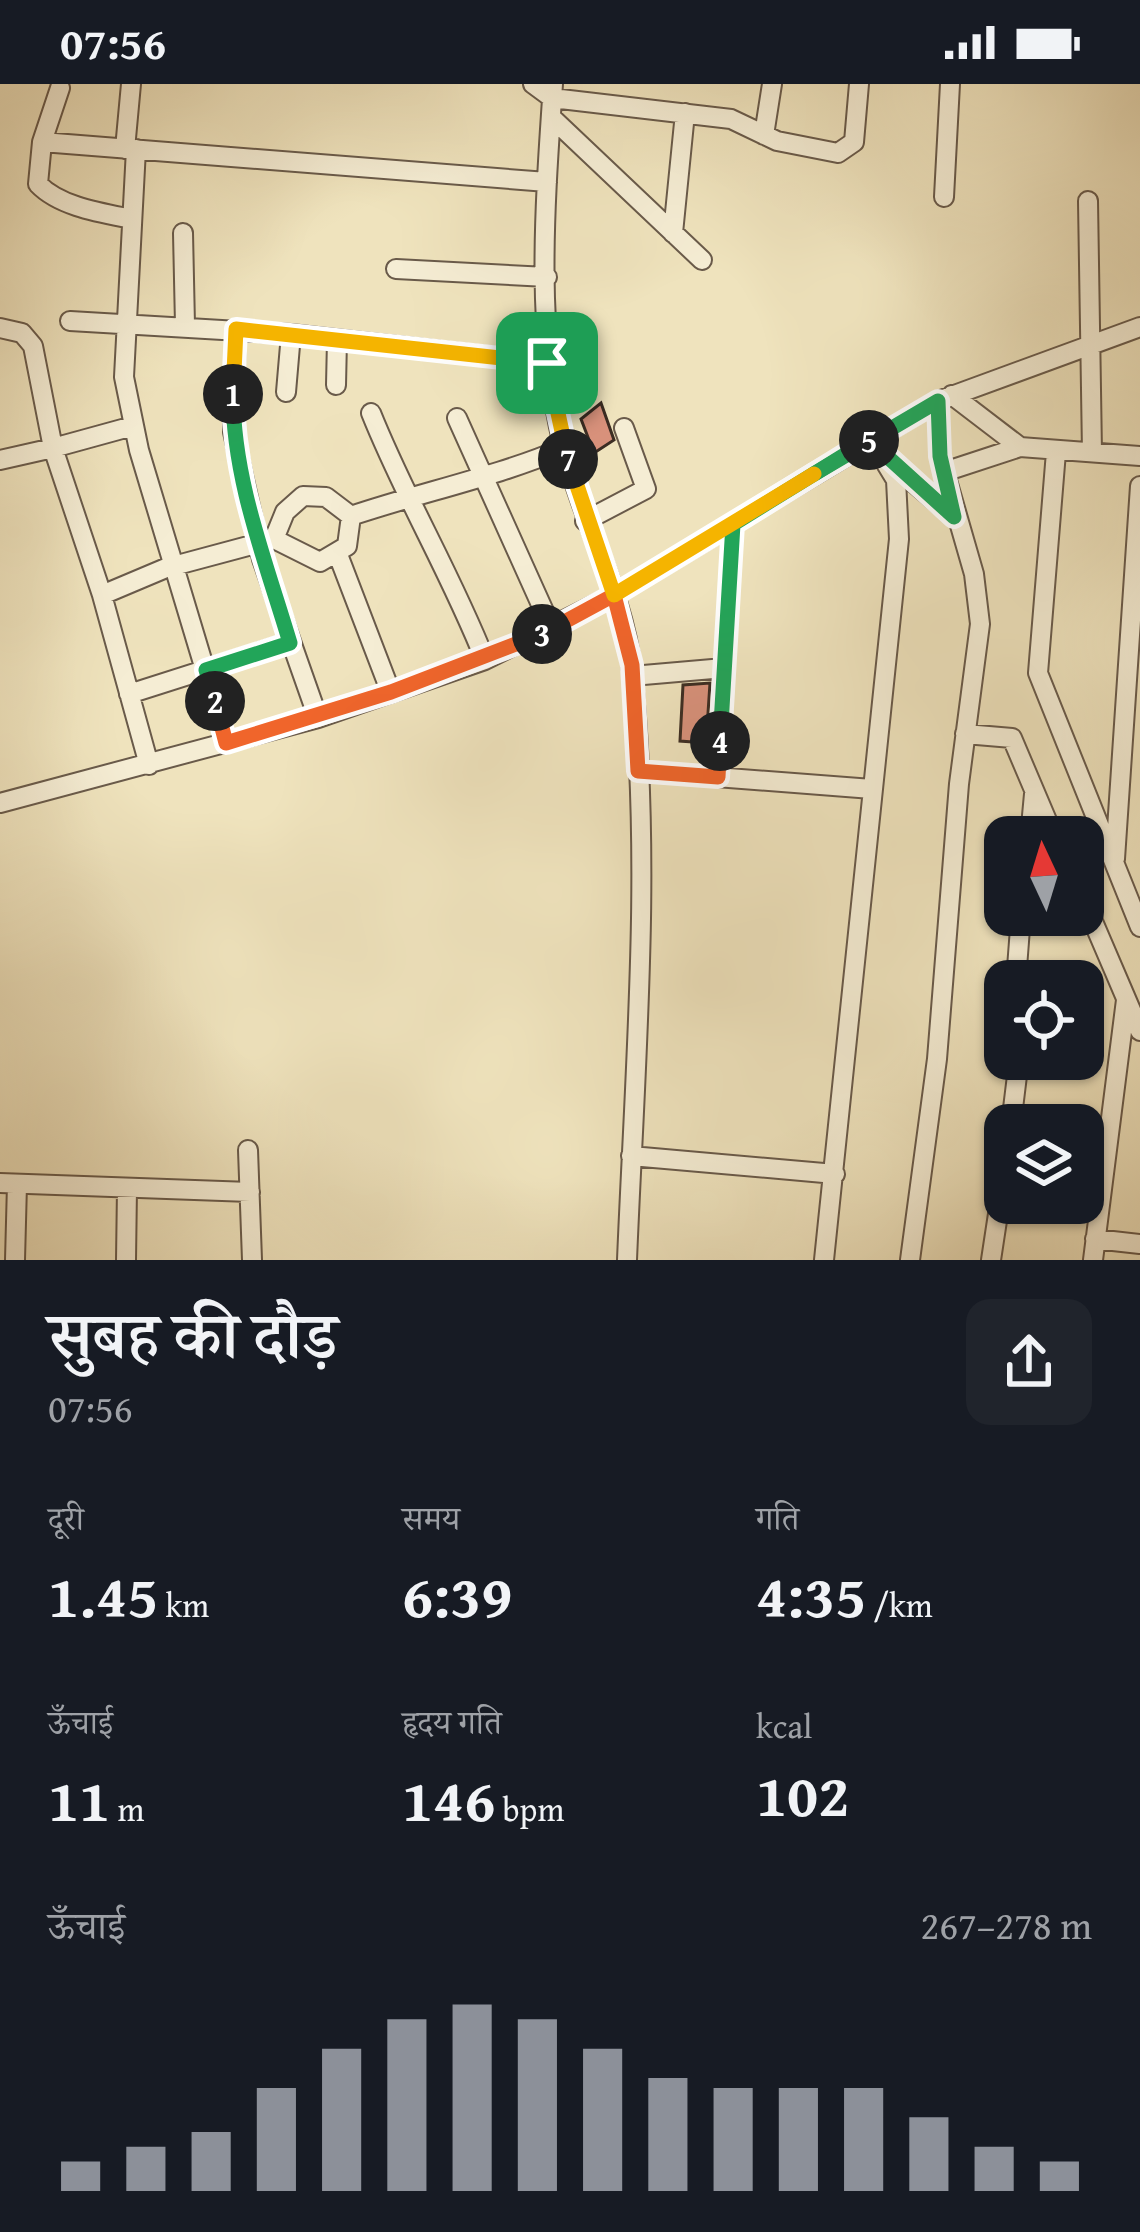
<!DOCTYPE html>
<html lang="hi">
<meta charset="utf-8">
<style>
:root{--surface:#171b24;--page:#20242c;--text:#f1f3f6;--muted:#9ea1a6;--accent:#8c9099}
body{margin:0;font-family:"Gentium Book Plus","Noto Serif Devanagari",serif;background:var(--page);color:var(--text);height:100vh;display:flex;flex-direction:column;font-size:45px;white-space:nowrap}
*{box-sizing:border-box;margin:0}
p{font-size:39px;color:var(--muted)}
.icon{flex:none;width:66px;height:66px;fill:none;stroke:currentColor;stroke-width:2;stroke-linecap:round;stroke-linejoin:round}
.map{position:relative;height:1176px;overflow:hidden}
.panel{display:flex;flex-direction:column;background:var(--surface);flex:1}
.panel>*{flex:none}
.needle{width:78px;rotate:356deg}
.buttons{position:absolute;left:984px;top:732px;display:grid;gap:24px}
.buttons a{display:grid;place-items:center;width:120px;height:120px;border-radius:24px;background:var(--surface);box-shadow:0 3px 9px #0004;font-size:60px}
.pin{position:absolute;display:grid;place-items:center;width:102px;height:102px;color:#fff;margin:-51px;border-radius:24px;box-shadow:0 6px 18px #0006}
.km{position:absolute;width:60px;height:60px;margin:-30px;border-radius:50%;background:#222;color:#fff;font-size:33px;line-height:60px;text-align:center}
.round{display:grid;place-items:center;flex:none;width:126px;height:126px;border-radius:24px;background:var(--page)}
.overview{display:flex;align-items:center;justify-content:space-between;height:204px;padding:0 48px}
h1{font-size:66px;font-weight:600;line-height:90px}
.figures{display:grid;grid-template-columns:repeat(3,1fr);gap:18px;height:204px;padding:12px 48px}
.figures div{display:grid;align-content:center}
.figures b{font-size:60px;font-weight:600}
.figures small{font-size:33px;font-weight:400}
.figures p{font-size:33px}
.chart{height:336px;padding:24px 48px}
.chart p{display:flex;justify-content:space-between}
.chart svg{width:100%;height:216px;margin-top:12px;stroke:var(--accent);stroke-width:6}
.status{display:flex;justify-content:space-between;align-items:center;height:84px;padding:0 60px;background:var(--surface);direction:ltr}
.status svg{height:33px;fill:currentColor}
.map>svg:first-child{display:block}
.building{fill:#d8917b;stroke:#3c2d23;stroke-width:3}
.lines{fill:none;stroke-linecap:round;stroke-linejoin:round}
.minor-casing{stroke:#695a4a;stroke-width:22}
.minor{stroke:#f5edd4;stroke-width:18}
.split-1-casing{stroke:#fff;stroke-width:24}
.split-2-casing{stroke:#fff;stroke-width:24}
.split-3-casing{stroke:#fff;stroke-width:24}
.split-4-casing{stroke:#fff;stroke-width:24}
.split-5-casing{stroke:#fff;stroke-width:24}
.split-6-casing{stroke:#fff;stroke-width:24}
.split-7-casing{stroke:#fff;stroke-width:24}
.split-8-casing{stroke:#fff;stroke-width:24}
.split-1{stroke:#f5b400;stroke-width:15}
.split-2{stroke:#22a559;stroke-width:15}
.split-3{stroke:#f0652b;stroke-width:15}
.split-4{stroke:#f0652b;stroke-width:15}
.split-5{stroke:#22a559;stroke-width:15}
.split-6{stroke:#22a559;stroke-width:15}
.split-7{stroke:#f5b400;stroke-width:15}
.split-8{stroke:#f5b400;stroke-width:15}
</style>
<div class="status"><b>07:56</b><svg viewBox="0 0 49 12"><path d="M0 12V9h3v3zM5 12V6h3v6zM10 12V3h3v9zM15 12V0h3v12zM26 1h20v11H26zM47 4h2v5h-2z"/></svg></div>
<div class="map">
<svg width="1140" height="1176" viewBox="0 0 1140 1176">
<rect width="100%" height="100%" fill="#efe3bd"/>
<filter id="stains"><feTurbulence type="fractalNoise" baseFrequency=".00167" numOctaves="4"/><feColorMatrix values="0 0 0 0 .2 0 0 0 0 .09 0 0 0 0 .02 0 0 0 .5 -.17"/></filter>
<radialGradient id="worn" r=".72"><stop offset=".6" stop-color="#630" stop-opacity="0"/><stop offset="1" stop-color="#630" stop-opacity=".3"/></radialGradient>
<path class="building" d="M601 319 614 356 594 369 581 335Z
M710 599 706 659 680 657 683 601Z"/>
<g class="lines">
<defs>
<path id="minor" d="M533 0 552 14 731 35 777 57 838 69 854 58 859 0
M553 0C545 120 535 244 563 361 582 437 624 509 632 587 652 782 635 980 627 1176
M60 4 42 58 38 100C60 123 102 129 132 135
M551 33 702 176
M764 51 772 0
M42 58 547 98
M125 65 131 0
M136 65 124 293 139 366 227 659
M944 113 950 0
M1088 117 1092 368
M183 149 185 241
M673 149 685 29
M396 185 547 193
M70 237 291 250 547 279
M0 244 22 249 33 262 53 364 133 342
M236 245 233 348 262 475 318 634
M336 301 337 256
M286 308 291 250
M952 311 1020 363
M371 329C405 414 451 490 485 576
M457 334 552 545
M1056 368 1038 589 1140 843
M0 376 53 364 102 511 166 484 274 455 320 478 347 462 351 432C422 408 496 393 564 364
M893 381 954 433
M944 388 1020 363 1140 372
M585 437 646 405 624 344
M274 455 285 428 303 412 326 413 351 432
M337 468 391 609
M102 511 149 681
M632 592 724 584
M129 610 289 559
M965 650 1012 654 1054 753
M638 687 872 705
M718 693 733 440
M0 719 318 634 485 576 614 511 938 317 1140 243
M1030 753 1034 710
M1115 775 1140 402
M1083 814 1140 947
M1016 897 1021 831
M1011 1041 1019 975
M248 1066 252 1176
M631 1072 835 1090
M0 1099 250 1108
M1095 1155 1140 1160
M15 1176 17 1100
M126 1176 127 1104
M824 1176 899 455 896 396 871 355
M910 1176 937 975 959 700 980 540 974 490 940 372 938 317
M991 1176 1005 1084
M1093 1176 1126 916"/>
</defs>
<use href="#minor" class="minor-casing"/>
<use href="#minor" class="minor"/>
</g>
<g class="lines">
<defs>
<path id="split-1" d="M233 310 236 245 547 279"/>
<path id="split-2" d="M215 617 206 586 290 559C266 478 233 396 233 310"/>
<path id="split-3" d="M215 617 226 659 391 608 542 550"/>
<path id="split-4" d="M542 550 614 511 632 581 638 687 718 693 720 657"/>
<path id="split-5" d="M720 657 733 440 869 356"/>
<path id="split-6" d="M814 390 938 317 940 372 954 433 869 356"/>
<path id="split-7" d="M568 375 614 511 814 390"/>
<path id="split-8" d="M547 279 568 375"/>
</defs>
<use href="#split-1" class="split-1-casing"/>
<use href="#split-2" class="split-2-casing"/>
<use href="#split-3" class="split-3-casing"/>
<use href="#split-4" class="split-4-casing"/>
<use href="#split-5" class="split-5-casing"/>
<use href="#split-6" class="split-6-casing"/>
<use href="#split-7" class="split-7-casing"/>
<use href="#split-8" class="split-8-casing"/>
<use href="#split-1" class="split-1"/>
<use href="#split-2" class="split-2"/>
<use href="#split-3" class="split-3"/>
<use href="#split-4" class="split-4"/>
<use href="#split-5" class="split-5"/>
<use href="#split-6" class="split-6"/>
<use href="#split-7" class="split-7"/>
<use href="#split-8" class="split-8"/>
</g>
<rect width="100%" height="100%" filter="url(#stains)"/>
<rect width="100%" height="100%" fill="url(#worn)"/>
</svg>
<div class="buttons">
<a><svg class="needle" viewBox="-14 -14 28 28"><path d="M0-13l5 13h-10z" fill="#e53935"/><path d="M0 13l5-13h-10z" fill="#9ea1a6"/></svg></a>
<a><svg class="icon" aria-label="locate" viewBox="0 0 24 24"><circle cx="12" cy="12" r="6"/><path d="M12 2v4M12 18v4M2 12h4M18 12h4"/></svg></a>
<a><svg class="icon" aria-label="layers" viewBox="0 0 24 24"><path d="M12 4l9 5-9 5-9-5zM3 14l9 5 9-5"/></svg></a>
</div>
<div class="pin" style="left:547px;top:279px;background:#1e9e55"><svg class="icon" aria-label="arrive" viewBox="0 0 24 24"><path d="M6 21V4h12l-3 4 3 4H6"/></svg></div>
<b class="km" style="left:233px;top:310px">1</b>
<b class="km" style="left:215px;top:617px">2</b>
<b class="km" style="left:542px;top:550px">3</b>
<b class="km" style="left:720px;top:657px">4</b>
<b class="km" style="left:869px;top:356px">5</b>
<b class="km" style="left:568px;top:375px">7</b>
</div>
<section class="panel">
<div class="overview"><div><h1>सुबह की दौड़</h1><p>07:56</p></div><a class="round"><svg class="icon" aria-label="share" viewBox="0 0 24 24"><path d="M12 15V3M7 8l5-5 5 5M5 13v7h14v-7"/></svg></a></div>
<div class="figures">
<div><p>दूरी</p><b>1.45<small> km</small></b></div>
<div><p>समय</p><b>6:39</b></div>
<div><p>गति</p><b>4:35<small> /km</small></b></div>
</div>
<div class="figures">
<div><p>ऊँचाई</p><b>11<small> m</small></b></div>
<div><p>हृदय गति</p><b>146<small> bpm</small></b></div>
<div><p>kcal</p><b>102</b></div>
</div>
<div class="chart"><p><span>ऊँचाई</span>267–278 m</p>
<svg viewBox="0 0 160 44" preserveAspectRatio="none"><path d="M5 44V38M15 44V35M25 44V32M35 44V23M45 44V15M55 44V9M65 44V6M75 44V9M85 44V15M95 44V21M105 44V23M115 44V23M125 44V23M135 44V29M145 44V35M155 44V38"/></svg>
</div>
</section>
